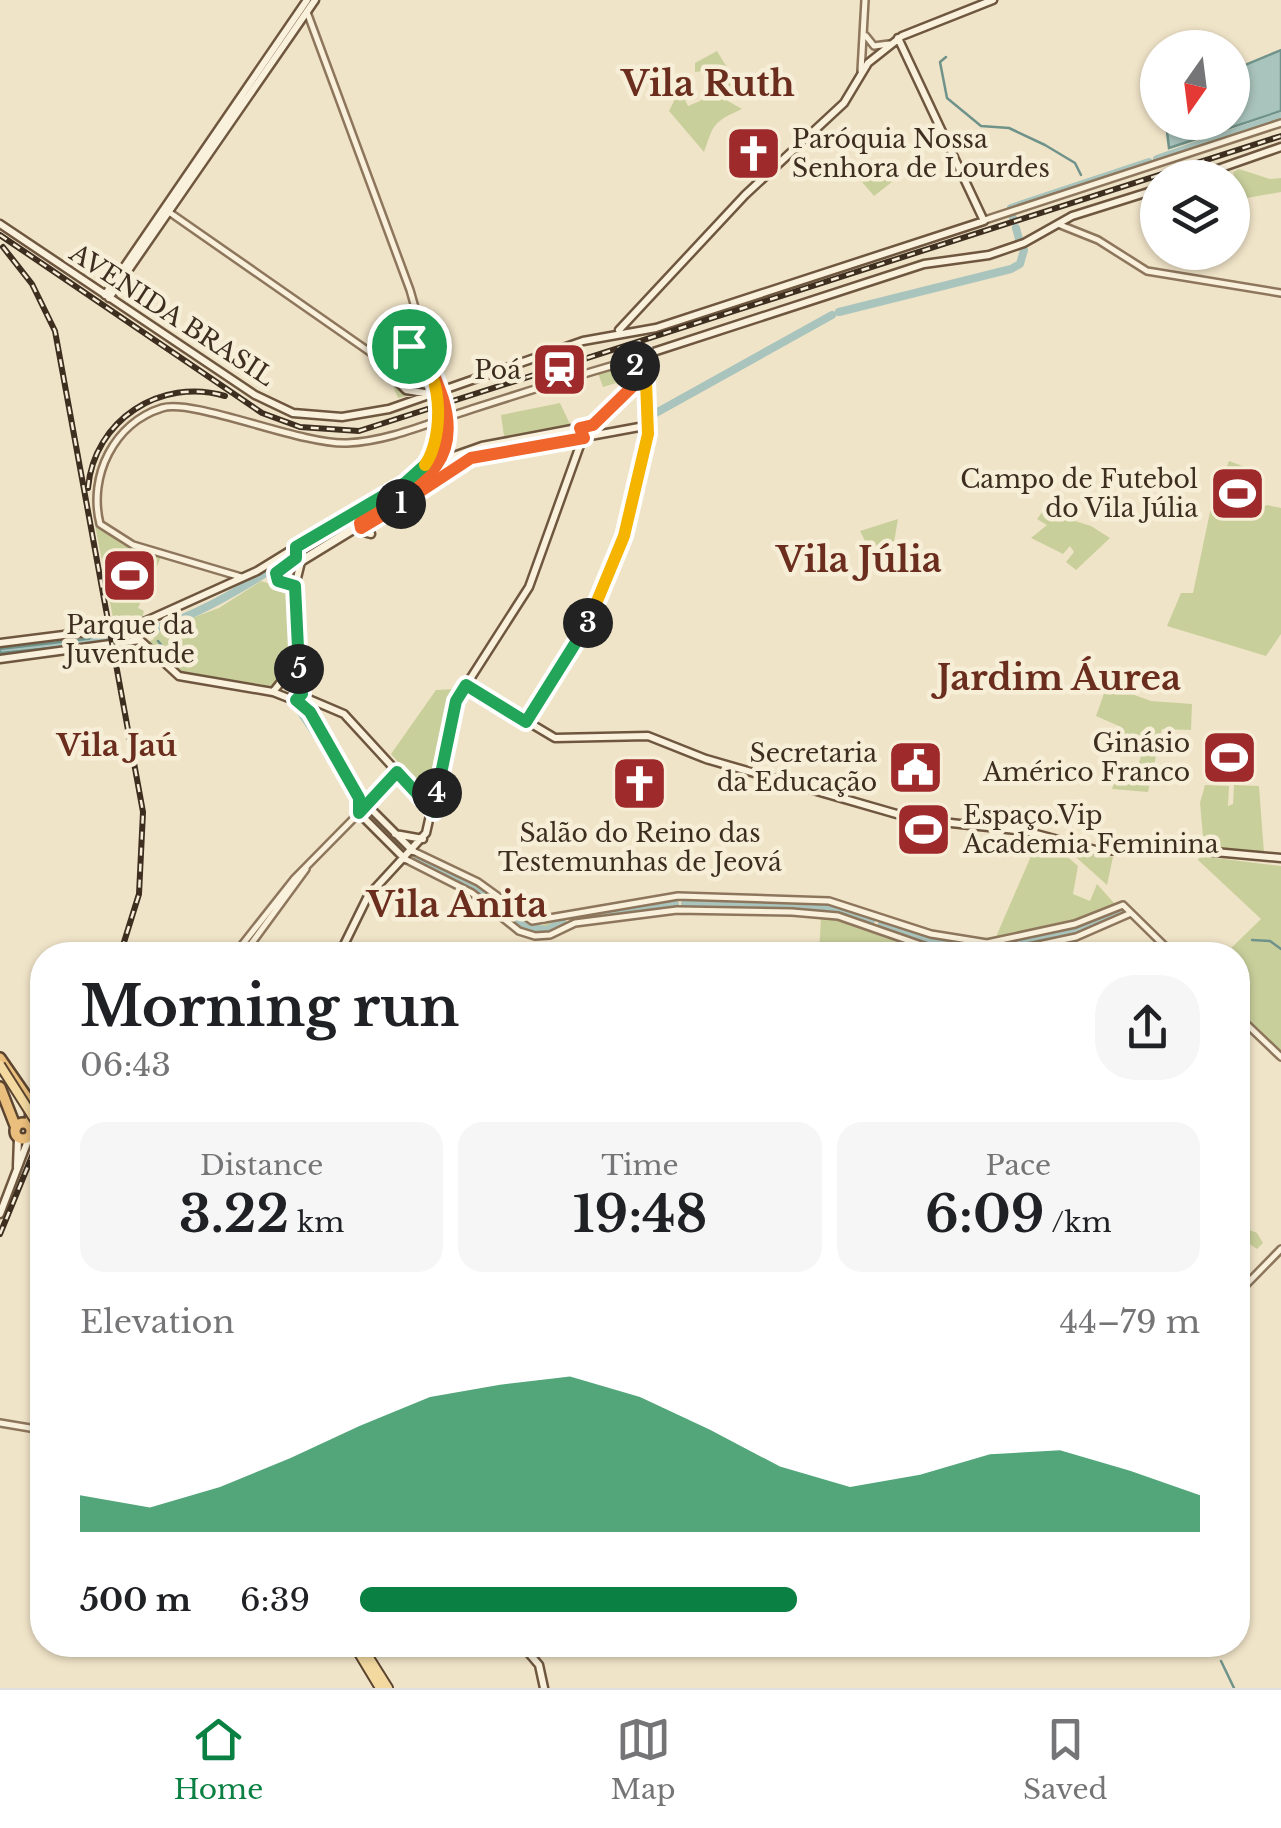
<!DOCTYPE html>
<meta charset="utf-8">
<style>
:root{--surface:#fff;--page:#f6f6f6;--text:#202124;--muted:#757577;--line:#e0e0e0;--accent:#0b8043}
body{margin:0;font-family:"Libre Baskerville",serif;background:var(--page);color:var(--text);height:100vh;display:flex;flex-direction:column;font-size:38px;white-space:nowrap}
*{box-sizing:border-box;margin:0}
p{font-size:32px;color:var(--muted)}
.icon{flex:none;width:55px;height:55px;fill:none;stroke:currentColor;stroke-width:2;stroke-linecap:round;stroke-linejoin:round}
.map{position:relative;flex:1;overflow:hidden}
.side{position:absolute;left:30px;top:942px;width:1220px;height:715px;display:flex;flex-direction:column;background:var(--surface);border-radius:40px;box-shadow:0 2px 8px #0004}
.side>*{flex:none}
.needle{width:65px;rotate:194deg}
.buttons{position:absolute;left:1140px;top:30px;display:grid;gap:20px}
.buttons a{display:grid;place-items:center;width:110px;height:110px;border-radius:50%;background:var(--surface);box-shadow:0 2px 8px #0004;font-size:50px}
.pin{position:absolute;display:grid;place-items:center;width:85px;height:85px;color:#fff;margin:-42px;border:5px solid #fff;border-radius:50%;box-shadow:0 2px 10px #0007}
.km{position:absolute;width:50px;height:50px;margin:-25px;border-radius:50%;background:#222;color:#fff;font-size:28px;line-height:50px;text-align:center}
.round{display:grid;place-items:center;flex:none;width:105px;height:105px;border-radius:40px;background:var(--page)}
.head{display:flex;align-items:center;justify-content:space-between;height:170px;padding:0 50px}
h1{font-size:55px;font-weight:700;line-height:75px}
.stats{display:grid;grid-template-columns:repeat(3,1fr);gap:15px;height:170px;padding:10px 50px}
.stats div{display:grid;align-content:center;border-radius:25px;background:var(--page);text-align:center}
.stats b{font-size:50px;font-weight:700}
.stats small{font-size:28px;font-weight:400}
.stats p{font-size:28px}
.chart{height:280px;padding:20px 50px}
.chart p{display:flex;justify-content:space-between}
.chart svg{width:100%;height:180px;margin-top:10px;fill:var(--accent);opacity:.7}
ul{padding:0 50px;list-style:none;font-size:32px}
li{display:grid;grid-template-columns:160px 120px 1fr;align-items:center;height:75px}
li i{height:25px;border-radius:12px;background:var(--accent)}
.tabs{display:flex;justify-content:space-around;align-items:center;height:140px;border-top:2px solid var(--line);background:var(--surface);font-size:28px;color:var(--muted)}
.tabs a{display:grid;justify-items:center;gap:5px}
.tabs .selected{color:var(--accent)}
.map>svg:first-child{display:block}
.green{fill:#c9cf9b}
.water{fill:#a9c4bc;stroke:#6f938a;stroke-width:2.5}
.lines{fill:none;stroke-linecap:round;stroke-linejoin:round}
.stream{stroke:#6f938a;stroke-width:2.5}
.river{stroke:#a9c4bc;stroke-width:8}
.tertiary-casing{stroke:#8d765c;stroke-width:10}
.secondary-casing{stroke:#6f573f;stroke-width:11}
.primary-casing{stroke:#5b4430;stroke-width:12}
.trunk-casing{stroke:#5b4430;stroke-width:14}
.tertiary{stroke:#faf1dc;stroke-width:5}
.secondary{stroke:#faf1dc;stroke-width:6}
.primary{stroke:#f3d9a0;stroke-width:8}
.trunk{stroke:#eabe7c;stroke-width:9}
.rail-casing{stroke:#3d2e20;stroke-width:6}
.rail{stroke:#f7eed8;stroke-width:2.5;stroke-dasharray:8;stroke-linecap:butt}
.tertiary-bridge-casing{stroke:#8d765c;stroke-width:10;stroke-linecap:butt}
.primary-bridge-casing{stroke:#5b4430;stroke-width:12;stroke-linecap:butt}
.tertiary-bridge{stroke:#faf1dc;stroke-width:5}
.primary-bridge{stroke:#f3d9a0;stroke-width:8}
.split-1-casing{stroke:#fff;stroke-width:20}
.split-2-casing{stroke:#fff;stroke-width:20}
.split-3-casing{stroke:#fff;stroke-width:20}
.split-4-casing{stroke:#fff;stroke-width:20}
.split-5-casing{stroke:#fff;stroke-width:20}
.split-6-casing{stroke:#fff;stroke-width:20}
.split-7-casing{stroke:#fff;stroke-width:20}
.split-1{stroke:#f0652b;stroke-width:12}
.split-2{stroke:#f0652b;stroke-width:12}
.split-3{stroke:#f5b400;stroke-width:12}
.split-4{stroke:#22a559;stroke-width:12}
.split-5{stroke:#22a559;stroke-width:12}
.split-6{stroke:#22a559;stroke-width:12}
.split-7{stroke:#f5b400;stroke-width:12}
.labels{text-anchor:middle;dominant-baseline:central;stroke-width:9;stroke-linejoin:round;paint-order:stroke}
.poi-label{font-size:25px;fill:#3d2e20;stroke:#f7eed8;text-anchor:end}
.street-label{font-size:25px;fill:#3d2e20;stroke:#f7eed8}
.quarter-label{font-size:30px;font-weight:bold;fill:#6b2e1e;stroke:#f7eed8}
.district-label{font-size:35px;font-weight:bold;fill:#6b2e1e;stroke:#f7eed8}
</style>
<div class="map">
<svg width="1281" height="1688" viewBox="0 0 1281 1688">
<rect width="100%" height="100%" fill="#f0e4c8"/>
<path class="green" d="M717 51 734 79 728 101 742 109C711 123 714 125 704 152L669 111 674 101 660 83 672 74 688 106 700 101 717 84 711 70 695 72V63Z
M877 167 892 182 874 196 862 182Z
M1239 169 1270 179 1281 178V192L1247 198 1244 206 1233 209V190L1238 188 1233 172Z
M626 365 629 379 603 387 598 373Z
M426 370 436 389 398 398 390 379Z
M560 403 571 426 504 436 501 415Z
M1229 461 1264 474 1251 513 1267 505 1281 508V634L1266 656 1167 626 1181 593H1193L1210 512Z
M421 496 425 512 387 520 389 517Z
M1043 511 1091 526 1110 538 1076 570 1066 562 1074 552 1070 546 1063 554 1031 538 1047 525 1037 519Z
M898 519 892 554 906 560 894 565 885 550 872 555 860 531Z
M95 525 123 545 162 555 138 608 144 611 141 622 115 628Z
M261 581 290 590 295 602 293 667 271 686 176 671 148 642 154 639 151 633 219 608Z
M1107 685 1151 701 1192 704 1191 730 1162 729 1148 792 1112 789 1118 773 1135 777 1143 749 1125 746 1121 727 1096 716Z
M455 689 451 699 432 800 391 754 436 690Z
M1205 785 1229 786 1228 806 1233 804 1234 785 1259 786 1264 853 1204 848 1200 803Z
M1038 840 1054 845 1078 866 1073 894 1090 901 1097 884 1115 904 1080 920 995 939Z
M1068 850 1113 857 1107 885Z
M1200 856 1281 866V1051L1238 1010V955H1224L1261 919 1198 860Z
M418 857 474 883 528 923 542 925 561 919 566 924C527 947 507 912 478 892 460 878 434 871 413 861Z
M685 900 837 905 874 920 871 924 830 913 685 907Z
M675 901 676 907 578 920 571 915Z
M1121 908 1126 913 1075 935 989 950 992 945 1078 925Z
M821 916 963 955H819Z
M883 919 934 937 981 946 983 950 928 944 880 927Z
M537 944 575 949 582 955H479V947L494 946 507 955Z
M1238 1193 1247 1201 1243 1207 1248 1217 1240 1226 1257 1233 1263 1243 1257 1249 1238 1236Z"/>
<path class="water" d="M1281 50V111L1169 148 1166 123 1232 122 1233 70Z
M103 637V643L0 653V649Z"/>
<g class="lines">
<path class="stream" d="M946 57 940 62 947 98 981 126 1009 128 1045 145 1075 163 1081 175
M158 641 169 654
M1252 940 1270 941 1281 949
M1221 1661 1234 1688"/>
<path class="river" d="M1157 159 1281 116
M1011 208 1149 162
M1013 218 1014 221
M1016 228 1019 239
M839 312 1011 269 1020 264 1024 250
M654 414 832 315
M456 459 526 442
M300 551 445 465
M94 641C167 635 231 596 291 557
M300 711 317 736
M370 816 406 852
M417 859 480 890 527 928 547 930 562 922
M685 904 833 909 872 919
M576 917 675 904
M882 923 930 941 981 950
M991 949 1086 928 1122 912"/>
<defs>
<path id="tertiary" d="M307 12 410 290 429 357
M866 36 874 46 889 44
M861 71 865 0
M169 212 377 357 426 339
M985 220 1281 123
M1058 224 1098 240 1147 271 1281 293
M409 346 423 357 429 375
M302 559 360 523
M241 577 133 545 100 524C88 476 114 423 162 408 193 398 301 445 347 443 390 441 431 422 472 409 525 392 578 375 632 360
M526 722C589 630 633 536 650 425
M413 851 478 882 532 921 678 896 829 901 931 934 987 943 1075 924 1123 905 1174 955
M405 859 472 893 519 931 535 936 550 935 575 923 677 910 792 912 838 916 927 947 975 955
M234 955 294 879 359 813
M243 955 306 869
M991 955 1076 937 1131 913
M1238 1016 1281 1057
M1238 1293 1281 1249
M0 1423 42 1430"/>
<path id="secondary" d="M1192 178 1281 147
M0 224 255 395 293 413 342 417 389 409 583 341 656 328 984 221 898 38
M105 295 307 0
M109 298 315 0
M619 330 745 195 844 103 868 63 902 36 993 0
M429 376 406 371 399 383 406 390 430 394
M634 385 633 359 638 357 924 264 989 255 1024 243 1072 216 1158 189
M360 523 363 532 371 534
M295 586 281 582 276 576 296 558V547
M0 643 135 626 257 571 431 464 482 446 593 425 634 385
M0 659 140 640 179 676 273 692 301 703 359 798V813L405 859
M466 685 555 738 648 736 706 759 914 819 1025 831 1099 851 1171 848 1281 858
M273 692 297 662
M367 805 413 851
M367 805 397 772
M434 812 344 714 304 697 299 686 295 586 301 562 471 458 650 425 645 354
M395 834 423 839
M339 955 368 896 426 833 456 701 529 587 583 437
M17 1167 18 1138
M0 1214 29 1138
M522 1645 539 1665 544 1688"/>
<path id="primary" d="M354 1645 380 1688
M361 1645 388 1688"/>
<path id="trunk" d="M0 1058 31 1103 30 1126
M0 1087 16 1128
M15 1131a8 8 0 1 1 16 0a8 8 0 1 1-16 0Z"/>
</defs>
<use href="#tertiary" class="tertiary-casing"/>
<use href="#secondary" class="secondary-casing"/>
<use href="#primary" class="primary-casing"/>
<use href="#trunk" class="trunk-casing"/>
<use href="#tertiary" class="tertiary"/>
<use href="#secondary" class="secondary"/>
<use href="#primary" class="primary"/>
<use href="#trunk" class="trunk"/>
<defs>
<path id="rail" d="M0 235 262 413 300 427 359 431 1281 136
M3 247 32 284 55 331 143 812 139 894 120 955
M88 488C94 420 161 377 225 396
M0 1234 42 1132"/>
</defs>
<use href="#rail" class="rail-casing"/>
<use href="#rail" class="rail"/>
<defs>
<path id="tertiary-bridge" d="M361 511C419 474 452 458 431 382
M366 518C451 467 462 454 429 357"/>
<path id="primary-bridge" d="M0 1065 42 1131"/>
</defs>
<use href="#tertiary-bridge" class="tertiary-bridge-casing"/>
<use href="#primary-bridge" class="primary-bridge-casing"/>
<use href="#tertiary-bridge" class="tertiary-bridge"/>
<use href="#primary-bridge" class="primary-bridge"/>
</g>
<g class="lines">
<defs>
<path id="split-1" d="M401 504 361 528 360 523C408 489 465 472 443 399 437 380 425 358 426 339L409 346"/>
<path id="split-2" d="M401 504 471 458 584 438 580 428 593 425 634 385 635 366"/>
<path id="split-3" d="M588 623 624 536 648 434 645 354 633 359 635 366"/>
<path id="split-4" d="M437 793 456 701 466 685 526 722 588 623"/>
<path id="split-5" d="M299 669 302 694 296 700 310 712 359 798V813L397 772 434 812 437 793"/>
<path id="split-6" d="M299 669 295 586 278 581 276 573 296 558V547L405 483 425 465"/>
<path id="split-7" d="M409 346C444 365 445 436 425 465"/>
</defs>
<use href="#split-1" class="split-1-casing"/>
<use href="#split-2" class="split-2-casing"/>
<use href="#split-3" class="split-3-casing"/>
<use href="#split-4" class="split-4-casing"/>
<use href="#split-5" class="split-5-casing"/>
<use href="#split-6" class="split-6-casing"/>
<use href="#split-7" class="split-7-casing"/>
<use href="#split-1" class="split-1"/>
<use href="#split-2" class="split-2"/>
<use href="#split-3" class="split-3"/>
<use href="#split-4" class="split-4"/>
<use href="#split-5" class="split-5"/>
<use href="#split-6" class="split-6"/>
<use href="#split-7" class="split-7"/>
</g>
<defs>
<symbol id="church-square" viewBox="-11 -11 22 22"><rect x="-9" y="-9" width="18" height="18" rx="4" fill="#9e2a2b" stroke="#f7eed8"/><path d="M-1.2-6h2.4v3.5h3.3v2.4h-3.3V6h-2.4V-.1h-3.3v-2.4h3.3Z" fill="#fff"/></symbol>
<symbol id="station-square" viewBox="-11 -11 22 22"><rect x="-9" y="-9" width="18" height="18" rx="4" fill="#9e2a2b" stroke="#f7eed8"/><path d="M-3-6H3Q5-6 5-4V2Q5 4 3 4L4.5 6H3L1.5 4h-3L-3 6H-4.5L-3 4Q-5 4-5 2V-4Q-5-6-3-6ZM-3.5-4v3h7v-3ZM-3.5 1v1.5H-2V1ZM2 1v1.5H3.5V1Z" fill="#fff"/></symbol>
<symbol id="stadium-square" viewBox="-11 -11 22 22"><rect x="-9" y="-9" width="18" height="18" rx="4" fill="#9e2a2b" stroke="#f7eed8"/><path d="M0-5a6.5 5 0 1 0 0 10a6.5 5 0 1 0 0-10ZM-3.5-1.8h7v3.6h-7Z" fill="#fff"/></symbol>
<symbol id="civic-square" viewBox="-11 -11 22 22"><rect x="-9" y="-9" width="18" height="18" rx="4" fill="#9e2a2b" stroke="#f7eed8"/><path d="M-.6-6.5H3V-4.5H.6V-3L4-1V1h2V6H-6V1h2V-1L-.6-3ZM-1.2 2.5V6h2.4V2.5Z" fill="#fff"/></symbol>
</defs>
<g fill-rule="evenodd">
<use href="#church-square" x="722" y="122" width="63" height="63"/>
<use href="#station-square" x="528" y="338" width="63" height="63"/>
<use href="#stadium-square" x="1206" y="462" width="63" height="63"/>
<use href="#stadium-square" x="98" y="544" width="63" height="63"/>
<use href="#stadium-square" x="1198" y="726" width="63" height="63"/>
<use href="#civic-square" x="884" y="736" width="63" height="63"/>
<use href="#church-square" x="608" y="752" width="63" height="63"/>
<use href="#stadium-square" x="892" y="798" width="63" height="63"/>
</g>
<g class="labels">
<g class="poi-label">
<text x="792" y="139" text-anchor="start">Paróquia Nossa<tspan x="792" dy="29">Senhora de Lourdes</tspan></text>
<text x="521" y="370">Poá</text>
<text x="1198" y="479">Campo de Futebol<tspan x="1198" dy="29">do Vila Júlia</tspan></text>
<text x="130" y="625" text-anchor="middle">Parque da<tspan x="130" dy="29">Juventude</tspan></text>
<text x="1190" y="743">Ginásio<tspan x="1190" dy="29">Américo Franco</tspan></text>
<text x="877" y="753">Secretaria<tspan x="877" dy="29">da Educação</tspan></text>
<text x="963" y="815" text-anchor="start">Espaço.Vip<tspan x="963" dy="29">Academia Feminina</tspan></text>
<text x="640" y="833" text-anchor="middle">Salão do Reino das<tspan x="640" dy="29">Testemunhas de Jeová</tspan></text>
</g>
<g class="street-label">
<text transform="translate(172 315) rotate(33)">AVENIDA BRASIL</text>
</g>
<g class="quarter-label">
<text x="117" y="745">Vila Jaú</text>
</g>
<g class="district-label">
<text x="708" y="83">Vila Ruth</text>
<text x="859" y="559">Vila Júlia</text>
<text x="1059" y="677">Jardim Áurea</text>
<text x="457" y="904">Vila Anita</text>
</g>
</g>
</svg>
<div class="buttons">
<a><svg class="needle" viewBox="-14 -14 28 28"><path d="M0-13l5 13h-10z" fill="#e53935"/><path d="M0 13l5-13h-10z" fill="#757577"/></svg></a>
<a><svg class="icon" aria-label="layers" viewBox="0 0 24 24"><path d="M12 4l9 5-9 5-9-5zM3 14l9 5 9-5"/></svg></a>
</div>
<div class="pin" style="left:409px;top:346px;background:#1e9e55"><svg class="icon" aria-label="arrive" viewBox="0 0 24 24"><path d="M6 21V4h12l-3 4 3 4H6"/></svg></div>
<b class="km" style="left:401px;top:504px">1</b>
<b class="km" style="left:635px;top:366px">2</b>
<b class="km" style="left:588px;top:623px">3</b>
<b class="km" style="left:437px;top:793px">4</b>
<b class="km" style="left:299px;top:669px">5</b>
<section class="side">
<div class="head"><div><h1>Morning run</h1><p>06:43</p></div><a class="round"><svg class="icon" aria-label="share" viewBox="0 0 24 24"><path d="M12 15V3M7 8l5-5 5 5M5 13v7h14v-7"/></svg></a></div>
<div class="stats">
<div><p>Distance</p><b>3.22<small> km</small></b></div>
<div><p>Time</p><b>19:48</b></div>
<div><p>Pace</p><b>6:09<small> /km</small></b></div>
</div>
<div class="chart"><p><span>Elevation</span>44–79 m</p>
<svg viewBox="0 0 160 44" preserveAspectRatio="none"><path d="M0 44V35L10 38L20 33L30 26L40 18L50 11L60 8L70 6L80 11L90 19L100 28L110 33L120 30L130 25L140 24L150 29L160 35V44z"/></svg>
</div>
<ul>
<li><b>500 m</b>6:39<i style="width:52%"></i></li>
</ul>
</section>
</div>
<nav class="tabs">
<a class="selected"><svg class="icon" aria-label="home" viewBox="0 0 24 24"><path d="M3 11l9-7 9 7M6 9v11h12V9"/></svg>Home</a>
<a><svg class="icon" aria-label="map" viewBox="0 0 24 24"><path d="M3 6l6-2 6 2 6-2v14l-6 2-6-2-6 2zM9 4v14M15 6v14"/></svg>Map</a>
<a><svg class="icon" aria-label="saved" viewBox="0 0 24 24"><path d="M7 4h10v16l-5-4-5 4z"/></svg>Saved</a>
</nav>
